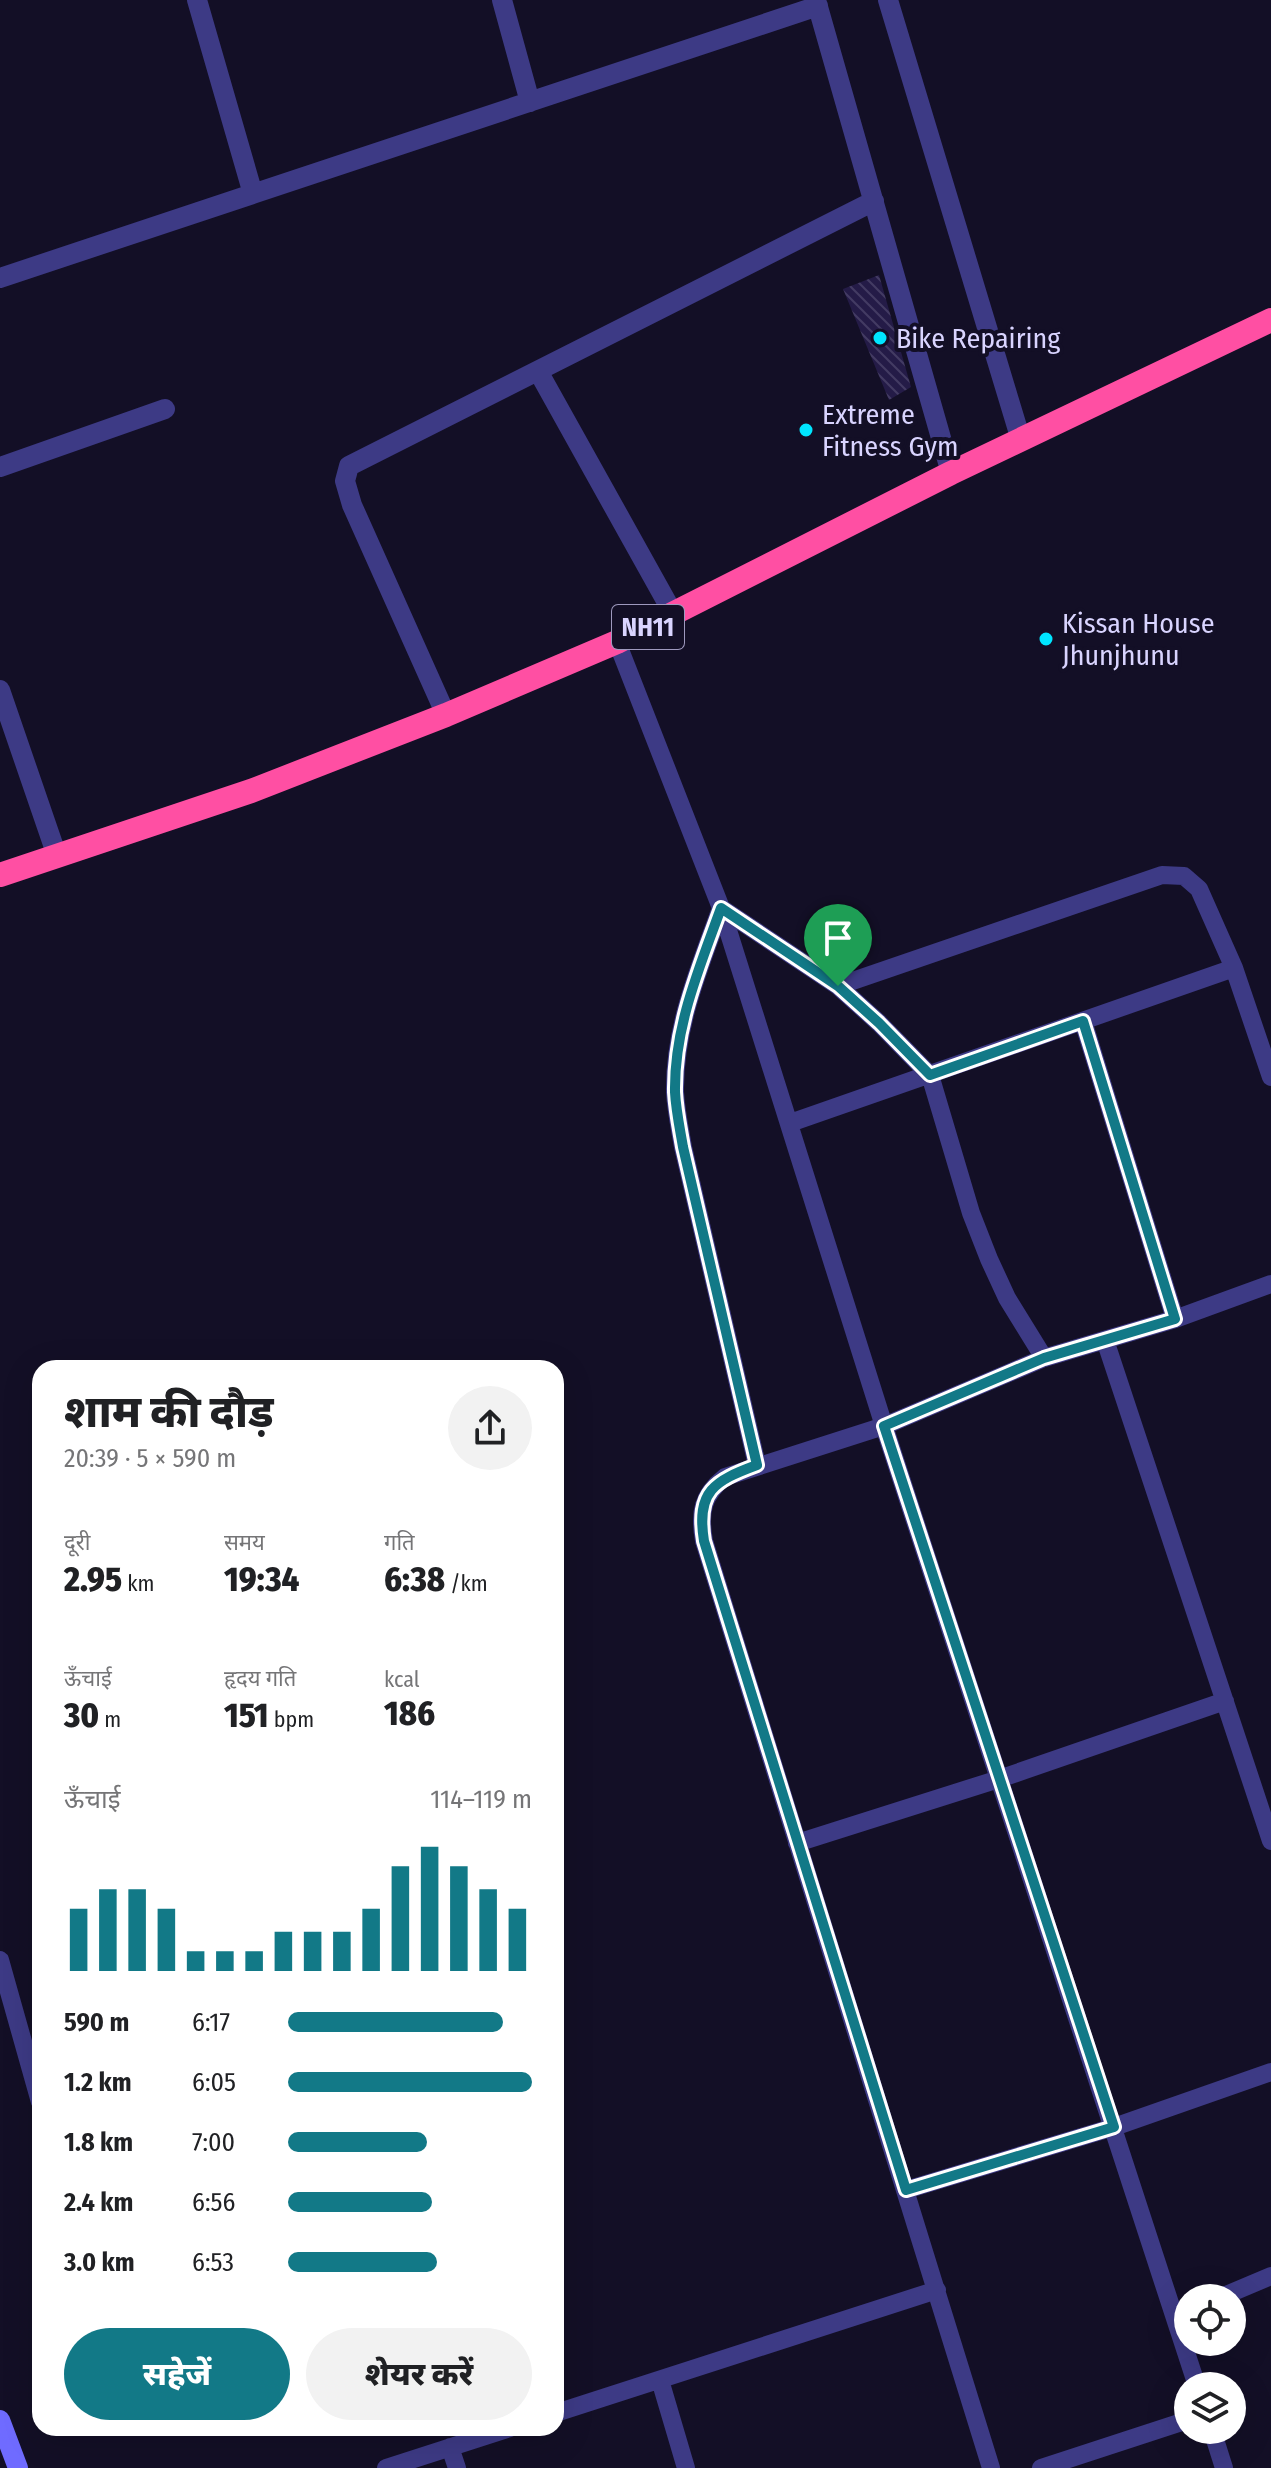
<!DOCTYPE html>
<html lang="hi">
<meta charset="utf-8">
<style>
:root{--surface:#fff;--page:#f2f2f2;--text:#202124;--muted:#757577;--accent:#127987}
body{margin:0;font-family:"Fira Sans Condensed","Noto Sans Devanagari",sans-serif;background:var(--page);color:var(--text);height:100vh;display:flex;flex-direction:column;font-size:30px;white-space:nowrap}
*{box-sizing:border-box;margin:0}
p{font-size:26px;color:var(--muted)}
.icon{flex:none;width:44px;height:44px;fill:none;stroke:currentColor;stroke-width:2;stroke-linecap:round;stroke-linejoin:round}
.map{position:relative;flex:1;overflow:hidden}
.details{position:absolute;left:32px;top:1360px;width:532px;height:1076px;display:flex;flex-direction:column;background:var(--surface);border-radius:24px;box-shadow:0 8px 32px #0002}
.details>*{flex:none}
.tools{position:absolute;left:1174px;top:2284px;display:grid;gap:16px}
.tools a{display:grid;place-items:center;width:72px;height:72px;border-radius:50%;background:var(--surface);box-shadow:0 8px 32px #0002;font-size:40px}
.pin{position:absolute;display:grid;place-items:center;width:68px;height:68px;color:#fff;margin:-82px -34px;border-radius:50% 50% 50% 0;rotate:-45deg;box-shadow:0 0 8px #0007}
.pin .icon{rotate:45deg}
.round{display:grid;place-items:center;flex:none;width:84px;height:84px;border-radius:42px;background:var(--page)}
.head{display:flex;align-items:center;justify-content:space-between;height:136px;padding:0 32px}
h1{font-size:44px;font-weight:800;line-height:60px}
.metrics{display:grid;grid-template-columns:repeat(3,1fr);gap:12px;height:136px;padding:8px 32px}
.metrics div{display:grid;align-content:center}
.metrics b{font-size:34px;font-weight:800}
.metrics small{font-size:22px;font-weight:400}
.metrics p{font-size:22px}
.chart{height:224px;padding:16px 32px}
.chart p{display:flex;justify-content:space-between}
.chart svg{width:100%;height:144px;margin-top:8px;stroke:var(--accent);stroke-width:6}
.button{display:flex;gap:16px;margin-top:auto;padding:16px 32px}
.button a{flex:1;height:92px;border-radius:48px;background:var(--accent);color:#fff;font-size:32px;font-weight:800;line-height:92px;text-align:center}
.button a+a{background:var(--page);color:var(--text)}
ul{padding:0 32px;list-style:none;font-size:26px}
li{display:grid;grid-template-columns:128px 96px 1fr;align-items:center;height:60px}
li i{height:20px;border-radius:10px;background:var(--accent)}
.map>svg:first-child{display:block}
.building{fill:url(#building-back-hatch)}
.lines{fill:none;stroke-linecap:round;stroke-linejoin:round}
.lane{stroke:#3d3a85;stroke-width:18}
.street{stroke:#3d3a85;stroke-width:20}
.secondary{stroke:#6f6bff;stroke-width:20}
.highway{stroke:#ff4fa3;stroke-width:24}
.route-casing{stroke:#fff;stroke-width:16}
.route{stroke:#127987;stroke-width:10}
.poi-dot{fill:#00e5ff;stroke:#130f26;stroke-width:3}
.labels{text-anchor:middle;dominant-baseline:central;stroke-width:8;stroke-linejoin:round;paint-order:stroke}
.shield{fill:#130f26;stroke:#9e99be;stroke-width:2}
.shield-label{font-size:26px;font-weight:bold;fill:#d9d4ff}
.poi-label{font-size:28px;fill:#d9d4ff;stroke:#130f26;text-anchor:start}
</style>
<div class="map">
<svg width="1271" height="2468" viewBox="0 0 1271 2468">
<defs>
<pattern id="building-back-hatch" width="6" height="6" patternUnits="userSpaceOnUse" patternTransform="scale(2)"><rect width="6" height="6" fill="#241b47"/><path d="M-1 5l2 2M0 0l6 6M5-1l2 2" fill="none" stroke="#433b63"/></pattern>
</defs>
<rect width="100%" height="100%" fill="#130f26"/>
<path class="building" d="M879 275 911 387 889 400 843 289Z"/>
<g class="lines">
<path class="lane" d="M617 642 721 908 884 1426 1197 2386
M838 986 1162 875 1184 876 1199 889 1234 968 1271 1077
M1083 1021 1175 1319
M790 1123 1234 968
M1105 1340 1271 1841
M757 1465 683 1147C680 1129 676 1111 675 1092 674 1027 699 969 721 908L838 986 879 1023 930 1075 971 1213 989 1259 1007 1298 1044 1358
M797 1843 999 1779 1225 1701
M0 1960 40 2102
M906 2190 1114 2127 1271 2072
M1219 2298 1271 2276
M660 2380 686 2468
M556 2413 937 2290
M1212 2430 1224 2468
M450 2447 457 2468
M386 2468 510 2428
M991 2468 704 1541C699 1513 702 1495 725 1477L884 1426 1044 1358 1175 1319 1271 1284
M1041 2468 1188 2420"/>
<path class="street" d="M197 0 253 194
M502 0 530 102
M816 0 951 473
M888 0 1021 440
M0 278 818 6
M538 371 674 615
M0 467 165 409
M0 690 57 856
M446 715 352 505 345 481 349 466 874 201"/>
<path class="secondary" d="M0 2420 18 2468"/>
<path class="highway" d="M0 875 251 791 446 715 617 642 951 473 1271 320"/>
</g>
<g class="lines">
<defs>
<path id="route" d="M721 908 838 986 879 1023 930 1075 1083 1021 1175 1319 1044 1358 884 1426 1114 2127 906 2190 704 1541C696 1491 714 1481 757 1465L683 1147C680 1129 676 1111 675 1092 674 1027 699 969 721 908Z"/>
</defs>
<use href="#route" class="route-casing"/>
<use href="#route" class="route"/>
</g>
<g class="poi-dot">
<circle cx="880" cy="338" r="8"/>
<circle cx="806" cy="430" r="8"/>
<circle cx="1046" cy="639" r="8"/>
</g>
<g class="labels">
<rect class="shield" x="612" y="605" width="72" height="44" rx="6"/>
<g class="shield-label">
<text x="648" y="627">NH11</text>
</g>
<g class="poi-label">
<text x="896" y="338">Bike Repairing</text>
<text x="822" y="414">Extreme<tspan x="822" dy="32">Fitness Gym</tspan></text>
<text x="1062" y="623">Kissan House<tspan x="1062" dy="32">Jhunjhunu</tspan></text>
</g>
</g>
</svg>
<div class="tools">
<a><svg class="icon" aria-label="locate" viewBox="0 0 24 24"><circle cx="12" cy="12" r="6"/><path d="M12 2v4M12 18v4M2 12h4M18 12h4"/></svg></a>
<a><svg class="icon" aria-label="layers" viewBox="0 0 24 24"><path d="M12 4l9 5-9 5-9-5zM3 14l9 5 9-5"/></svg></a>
</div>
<div class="pin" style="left:838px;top:986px;background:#1e9e55"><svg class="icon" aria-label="arrive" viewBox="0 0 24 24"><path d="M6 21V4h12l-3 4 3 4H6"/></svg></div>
<section class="details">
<div class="head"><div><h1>शाम की दौड़</h1><p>20:39 · 5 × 590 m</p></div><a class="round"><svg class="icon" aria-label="share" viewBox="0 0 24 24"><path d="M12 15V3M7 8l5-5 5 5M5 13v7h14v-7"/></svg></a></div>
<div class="metrics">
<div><p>दूरी</p><b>2.95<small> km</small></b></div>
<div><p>समय</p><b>19:34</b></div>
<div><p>गति</p><b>6:38<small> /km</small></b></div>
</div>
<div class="metrics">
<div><p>ऊँचाई</p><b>30<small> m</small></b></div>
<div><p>हृदय गति</p><b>151<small> bpm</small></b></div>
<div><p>kcal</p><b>186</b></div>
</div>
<div class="chart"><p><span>ऊँचाई</span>114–119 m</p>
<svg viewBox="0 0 160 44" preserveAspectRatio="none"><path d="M5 44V25M15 44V19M25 44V19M35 44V25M45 44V38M55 44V38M65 44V38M75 44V32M85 44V32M95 44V32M105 44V25M115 44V12M125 44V6M135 44V12M145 44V19M155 44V25"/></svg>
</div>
<ul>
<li><b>590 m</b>6:17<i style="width:88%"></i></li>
<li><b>1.2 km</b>6:05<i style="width:100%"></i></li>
<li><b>1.8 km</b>7:00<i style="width:57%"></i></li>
<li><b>2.4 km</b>6:56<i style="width:59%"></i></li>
<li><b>3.0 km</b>6:53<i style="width:61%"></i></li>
</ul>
<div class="button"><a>सहेजें</a><a>शेयर करें</a></div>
</section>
</div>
